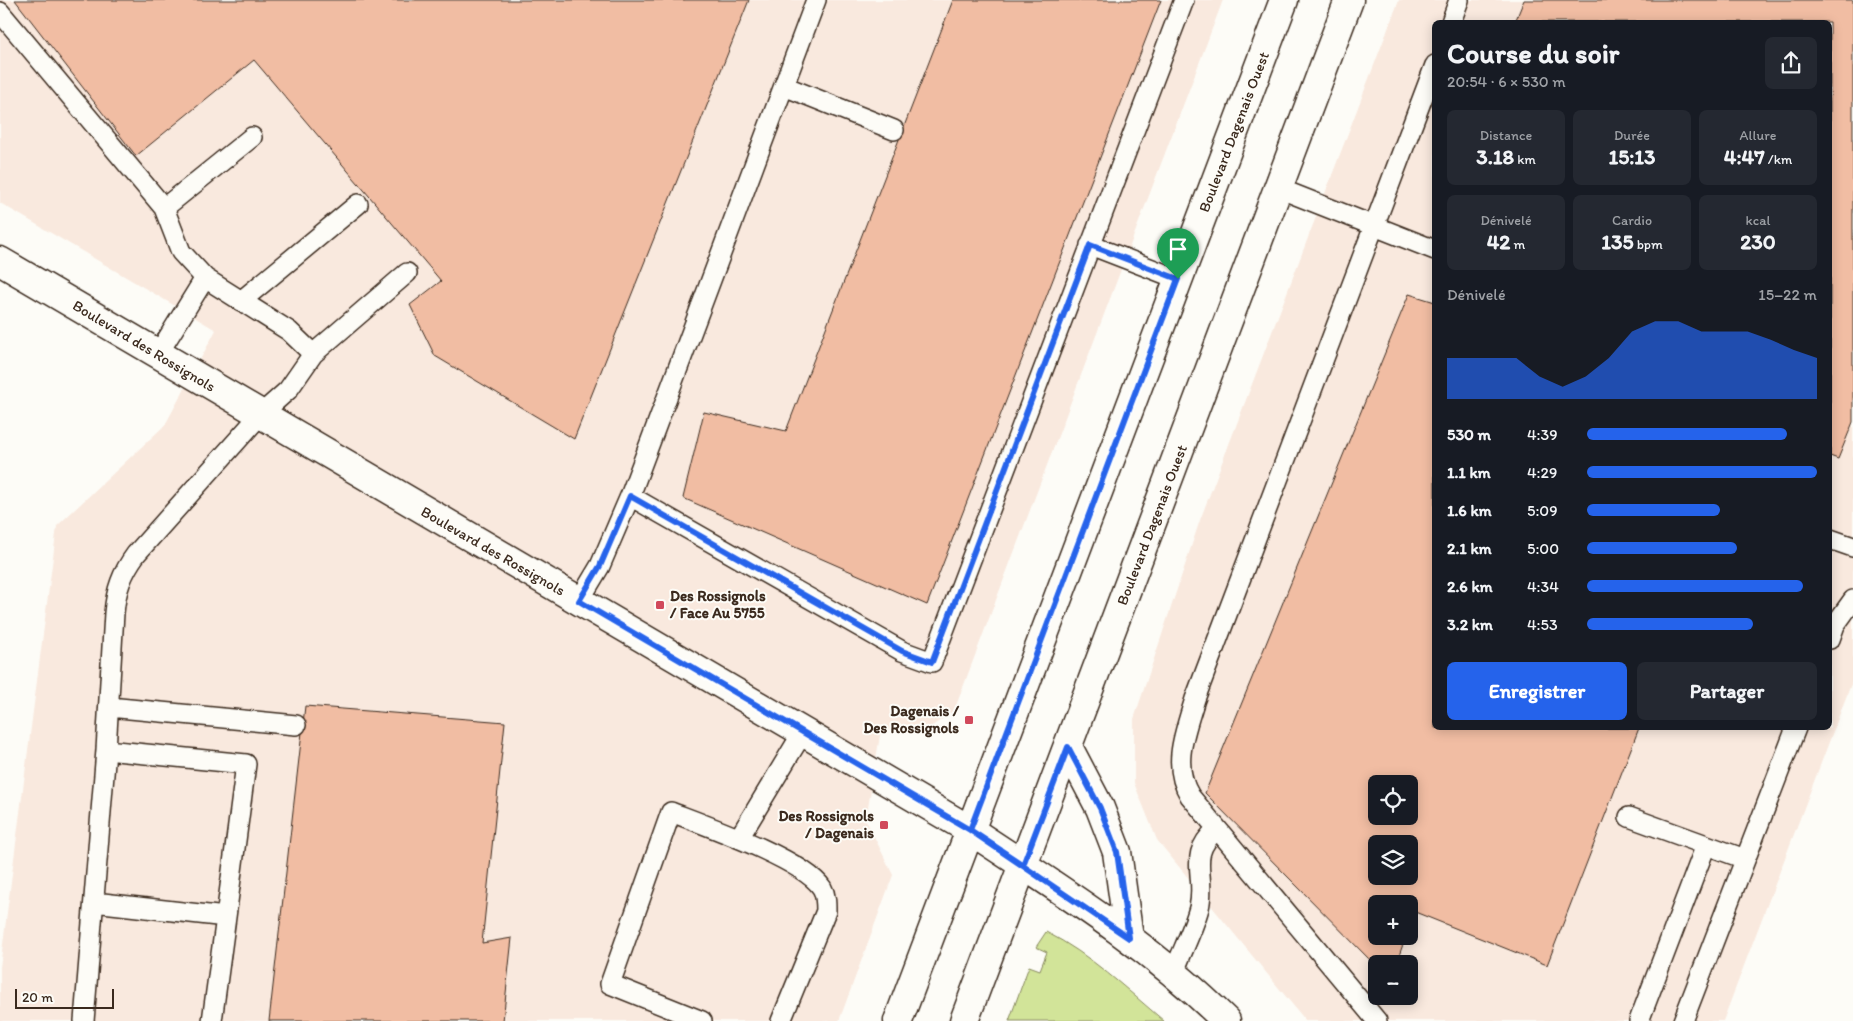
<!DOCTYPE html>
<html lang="fr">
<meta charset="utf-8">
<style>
:root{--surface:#171b24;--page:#242831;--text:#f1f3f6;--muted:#9ea1a6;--accent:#2563eb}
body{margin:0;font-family:Itim,sans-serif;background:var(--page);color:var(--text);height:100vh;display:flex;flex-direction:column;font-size:19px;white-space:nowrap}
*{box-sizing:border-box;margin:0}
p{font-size:16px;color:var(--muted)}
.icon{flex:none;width:28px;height:28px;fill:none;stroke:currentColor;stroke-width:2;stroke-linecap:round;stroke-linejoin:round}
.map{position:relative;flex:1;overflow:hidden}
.side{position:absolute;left:1432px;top:20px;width:400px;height:710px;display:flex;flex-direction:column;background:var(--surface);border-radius:8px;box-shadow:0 2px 12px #0003}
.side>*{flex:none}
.buttons{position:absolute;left:1368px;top:775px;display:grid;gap:10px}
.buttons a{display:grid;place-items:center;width:50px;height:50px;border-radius:8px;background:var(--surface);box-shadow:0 2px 12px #0003;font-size:25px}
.scale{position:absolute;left:15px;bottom:12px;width:99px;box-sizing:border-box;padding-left:5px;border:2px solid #3b2a1e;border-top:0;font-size:14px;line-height:18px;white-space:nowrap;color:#3b2a1e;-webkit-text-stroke:4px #fdfcf7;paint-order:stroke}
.pin{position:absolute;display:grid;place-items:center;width:42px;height:42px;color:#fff;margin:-51px -21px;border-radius:50% 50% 50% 0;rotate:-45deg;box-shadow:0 0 5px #0007}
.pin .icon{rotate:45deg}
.round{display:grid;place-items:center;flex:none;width:52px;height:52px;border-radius:8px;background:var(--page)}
.overview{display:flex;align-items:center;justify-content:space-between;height:85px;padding:0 15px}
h1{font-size:28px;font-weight:700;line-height:38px}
.figures{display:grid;grid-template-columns:repeat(3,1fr);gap:8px;height:85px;padding:5px 15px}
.figures div{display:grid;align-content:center;border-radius:8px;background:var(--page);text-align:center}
.figures b{font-size:21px;font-weight:700}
.figures small{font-size:14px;font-weight:400}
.figures p{font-size:14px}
.chart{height:140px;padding:10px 15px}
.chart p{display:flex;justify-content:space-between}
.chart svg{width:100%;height:90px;margin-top:5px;fill:var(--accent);opacity:.7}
.cta{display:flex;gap:10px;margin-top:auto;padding:10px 15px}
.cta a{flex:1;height:58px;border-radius:8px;background:var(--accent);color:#fff;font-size:20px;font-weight:700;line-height:58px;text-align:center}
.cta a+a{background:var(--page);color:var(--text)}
ul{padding:0 15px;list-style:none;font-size:16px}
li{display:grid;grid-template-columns:80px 60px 1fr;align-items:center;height:38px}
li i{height:12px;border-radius:6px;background:var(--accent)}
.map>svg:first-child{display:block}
.built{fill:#f9e9de;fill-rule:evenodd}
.green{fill:#d2e499;stroke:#86875c}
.building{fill:#f1bda3;stroke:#3b2a1e;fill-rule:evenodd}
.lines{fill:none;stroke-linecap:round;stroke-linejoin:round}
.lane-casing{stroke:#3b2a1e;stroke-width:22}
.secondary-casing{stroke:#3b2a1e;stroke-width:31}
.lane{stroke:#fdfcf7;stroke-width:19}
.secondary{stroke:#fdfcf7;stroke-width:28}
.route-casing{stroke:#fff;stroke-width:10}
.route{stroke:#2563eb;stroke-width:6}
.poi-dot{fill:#d1495b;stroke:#fdfcf7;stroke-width:2}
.labels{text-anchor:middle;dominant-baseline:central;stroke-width:4;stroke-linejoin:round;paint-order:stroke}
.street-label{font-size:15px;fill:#3b2a1e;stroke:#fdfcf7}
.poi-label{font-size:15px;font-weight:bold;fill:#3b2a1e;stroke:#fdfcf7;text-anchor:end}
</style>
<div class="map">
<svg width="1853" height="1021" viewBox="0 0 1853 1021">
<rect width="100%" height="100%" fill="#fdfcf7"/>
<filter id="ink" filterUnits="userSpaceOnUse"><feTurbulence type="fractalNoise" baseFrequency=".02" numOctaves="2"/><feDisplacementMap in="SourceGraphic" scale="10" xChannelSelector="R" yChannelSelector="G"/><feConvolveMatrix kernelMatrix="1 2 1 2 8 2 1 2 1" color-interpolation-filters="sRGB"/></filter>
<g filter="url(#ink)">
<path class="built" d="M0 0H1223L954 711 922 733 881 729 866 820 893 875 839 1021H0V967L57 526 165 425 216 330 0 203Z
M1399 0H1853V679L1723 1021H1306L1157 840 1134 783V719L1200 520ZM1435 22H1830V728H1435ZM1376 784H1409V816H1376ZM1376 844H1409V876H1376ZM1376 904H1409V936H1376ZM1376 964H1409V996H1376Z"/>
<path class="green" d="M1046 932C1090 954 1127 990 1164 1021H1009L1029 966 1040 970 1047 952 1036 947Z"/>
<path class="building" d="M15 0H749L574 439 435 356 410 305 441 281 254 60 136 156Z
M953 0H1161L927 605 683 498 704 412 786 431Z
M1524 0H1853V422L1838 459 1830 456V22H1515Z
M1409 294 1435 302V728H1639L1547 965 1415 912 1409 929V904H1376V936H1406L1396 964H1376V966L1205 793ZM1376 784H1409V816H1376ZM1376 844H1409V876H1376Z
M305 706 505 722 482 943 512 938 503 1021H269Z"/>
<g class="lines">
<defs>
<path id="lane" d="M0 12 164 208 181 252 205 278 158 354
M1451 22 1459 0
M784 86 894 130
M1278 188 1435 250
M164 208 252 137
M1090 245 1178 279
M241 301 358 204
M313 354 407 273
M630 496 816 0
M1830 539 1853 547
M579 601 600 566 630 496 902 651 932 662 1184 0
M1830 639 1835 625 1853 600
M109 707 296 725
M1629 817 1745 859
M739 838 803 732
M94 902 226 917 246 764 106 750
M1174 972C1182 951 1193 930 1199 908 1207 874 1186 856 1217 829
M84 1021 106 750 114 613C116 590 122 573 136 554L260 415 288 390 313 354 289 331 205 278
M212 1021 226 917
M702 1021 610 984 671 812C705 825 804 860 822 888 826 895 826 903 826 911L781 1021
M1377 1021 1190 796C1171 765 1185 732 1195 699L1435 65
M1639 1021 1706 845
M1683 1021 1796 728"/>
<path id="secondary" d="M0 261 970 830C1059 889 1150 945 1226 1021
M1068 747 1100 808 1117 852 1129 938
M898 1021 1284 0
M964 1021 1349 0"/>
</defs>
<use href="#lane" class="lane-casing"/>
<use href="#secondary" class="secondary-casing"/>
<use href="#lane" class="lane"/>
<use href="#secondary" class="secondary"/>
</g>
</g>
<g class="lines" filter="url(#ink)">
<defs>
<path id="route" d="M1178 279 970 830 1023 865 1068 747 1100 808 1117 852 1129 938 970 830 579 601 600 566 630 496 902 651 932 662 1090 245 1178 279"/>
</defs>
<use href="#route" class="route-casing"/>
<use href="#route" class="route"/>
</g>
<g class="poi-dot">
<rect x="655" y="600" width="10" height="10" rx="2.5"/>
<rect x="964" y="715" width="10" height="10" rx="2.5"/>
<rect x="879" y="820" width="10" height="10" rx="2.5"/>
</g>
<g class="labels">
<g class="street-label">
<text transform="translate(1234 132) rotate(-69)">Boulevard Dagenais Ouest</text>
<text transform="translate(144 346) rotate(31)">Boulevard des Rossignols</text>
<text transform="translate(1152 525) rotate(-69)">Boulevard Dagenais Ouest</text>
<text transform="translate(493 551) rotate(30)">Boulevard des Rossignols</text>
</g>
<g class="poi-label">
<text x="670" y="596" text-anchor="start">Des Rossignols<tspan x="670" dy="17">/ Face Au 5755</tspan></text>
<text x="959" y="711">Dagenais /<tspan x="959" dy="17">Des Rossignols</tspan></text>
<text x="874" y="816">Des Rossignols<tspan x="874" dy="17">/ Dagenais</tspan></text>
</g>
</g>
</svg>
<div class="buttons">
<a><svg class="icon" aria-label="locate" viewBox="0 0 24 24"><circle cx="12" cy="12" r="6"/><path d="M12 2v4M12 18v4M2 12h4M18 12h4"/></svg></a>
<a><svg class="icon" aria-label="layers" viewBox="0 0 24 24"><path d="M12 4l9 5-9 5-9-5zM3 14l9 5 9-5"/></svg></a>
<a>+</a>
<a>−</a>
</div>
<div class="scale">20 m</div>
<div class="pin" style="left:1178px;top:279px;background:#1e9e55"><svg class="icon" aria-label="arrive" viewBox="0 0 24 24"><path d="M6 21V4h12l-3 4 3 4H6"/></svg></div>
<section class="side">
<div class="overview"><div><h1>Course du soir</h1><p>20:54 · 6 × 530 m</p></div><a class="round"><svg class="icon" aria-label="share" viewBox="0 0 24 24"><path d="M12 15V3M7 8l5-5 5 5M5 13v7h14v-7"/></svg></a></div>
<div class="figures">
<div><p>Distance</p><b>3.18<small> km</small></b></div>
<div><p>Durée</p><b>15:13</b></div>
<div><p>Allure</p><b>4:47<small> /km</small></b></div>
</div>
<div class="figures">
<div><p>Dénivelé</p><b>42<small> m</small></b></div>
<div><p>Cardio</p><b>135<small> bpm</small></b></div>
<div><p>kcal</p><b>230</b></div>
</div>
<div class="chart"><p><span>Dénivelé</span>15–22 m</p>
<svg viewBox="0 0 160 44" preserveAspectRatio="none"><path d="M0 44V24L10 24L20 24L30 24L40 33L50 38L60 33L70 24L80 11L90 6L100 6L110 11L120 11L130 11L140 15L150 20L160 24V44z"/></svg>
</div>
<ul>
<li><b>530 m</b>4:39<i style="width:87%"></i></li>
<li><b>1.1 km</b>4:29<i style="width:100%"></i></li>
<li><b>1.6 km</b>5:09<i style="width:58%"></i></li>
<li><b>2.1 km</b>5:00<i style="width:65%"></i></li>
<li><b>2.6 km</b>4:34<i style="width:94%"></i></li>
<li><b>3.2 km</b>4:53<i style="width:72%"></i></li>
</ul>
<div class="cta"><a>Enregistrer</a><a>Partager</a></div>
</section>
</div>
